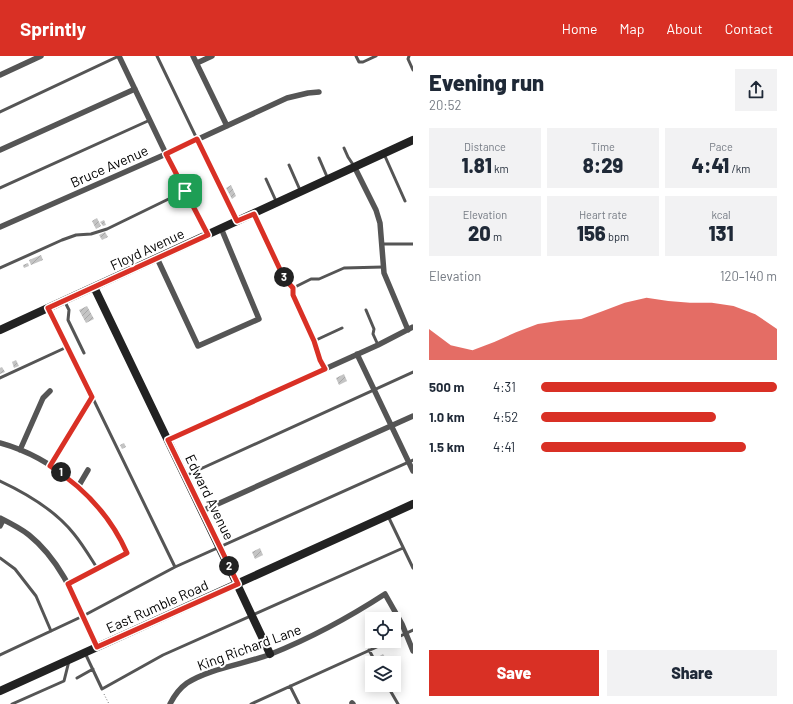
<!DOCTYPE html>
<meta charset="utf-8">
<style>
:root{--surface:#fff;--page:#f2f2f3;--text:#1f2937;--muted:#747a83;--accent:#d93025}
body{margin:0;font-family:Barlow,sans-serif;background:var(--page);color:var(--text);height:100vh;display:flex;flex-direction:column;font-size:15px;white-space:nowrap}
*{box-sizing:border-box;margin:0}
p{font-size:13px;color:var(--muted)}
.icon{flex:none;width:22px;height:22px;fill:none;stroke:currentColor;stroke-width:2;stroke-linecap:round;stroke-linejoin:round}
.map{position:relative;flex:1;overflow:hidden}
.details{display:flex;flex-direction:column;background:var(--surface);width:380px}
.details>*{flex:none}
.fabs{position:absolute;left:365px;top:556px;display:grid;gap:8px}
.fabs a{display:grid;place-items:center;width:36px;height:36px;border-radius:0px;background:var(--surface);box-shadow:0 2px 10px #0003;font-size:20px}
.pin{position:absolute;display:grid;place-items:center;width:34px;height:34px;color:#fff;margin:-17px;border-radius:8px;box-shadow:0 2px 6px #0006}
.km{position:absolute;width:20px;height:20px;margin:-10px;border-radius:50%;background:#222;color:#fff;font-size:11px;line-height:20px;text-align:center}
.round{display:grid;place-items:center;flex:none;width:42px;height:42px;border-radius:0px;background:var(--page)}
.overview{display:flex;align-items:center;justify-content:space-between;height:68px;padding:0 16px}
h1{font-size:22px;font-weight:800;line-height:30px}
.figures{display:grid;grid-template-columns:repeat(3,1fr);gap:6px;height:68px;padding:4px 16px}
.figures div{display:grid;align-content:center;border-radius:0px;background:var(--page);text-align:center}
.figures b{font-size:20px;font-weight:800}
.figures small{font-size:11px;font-weight:400}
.figures p{font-size:11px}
.chart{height:112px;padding:8px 16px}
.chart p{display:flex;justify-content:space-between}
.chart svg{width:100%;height:72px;margin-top:4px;fill:var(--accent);opacity:.7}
.cta{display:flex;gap:8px;margin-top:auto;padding:8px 16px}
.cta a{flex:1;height:46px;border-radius:0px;background:var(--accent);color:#fff;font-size:16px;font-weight:800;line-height:46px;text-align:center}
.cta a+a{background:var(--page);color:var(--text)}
ul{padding:0 16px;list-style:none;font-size:13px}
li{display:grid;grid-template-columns:64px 48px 1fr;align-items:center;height:30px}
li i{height:10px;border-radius:5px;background:var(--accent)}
header{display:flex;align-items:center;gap:24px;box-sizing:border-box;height:56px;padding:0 20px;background:var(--accent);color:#fff}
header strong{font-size:19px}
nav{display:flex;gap:22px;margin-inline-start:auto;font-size:14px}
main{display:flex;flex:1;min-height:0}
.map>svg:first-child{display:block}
.building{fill:url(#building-hatch)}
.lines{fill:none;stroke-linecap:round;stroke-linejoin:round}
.path{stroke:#777;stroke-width:1;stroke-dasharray:1 2;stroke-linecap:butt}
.lane{stroke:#555;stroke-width:3}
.street{stroke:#555;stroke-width:5.5}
.secondary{stroke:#222;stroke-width:8}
.route-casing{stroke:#fff;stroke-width:8}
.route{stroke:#d93025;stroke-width:5}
.labels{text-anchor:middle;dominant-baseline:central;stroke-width:4;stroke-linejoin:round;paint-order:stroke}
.street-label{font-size:14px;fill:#000;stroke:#fff}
</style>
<header>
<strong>Sprintly</strong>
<nav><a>Home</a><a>Map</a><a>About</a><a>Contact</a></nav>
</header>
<main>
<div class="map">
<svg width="413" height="648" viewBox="0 0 413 648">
<defs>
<pattern id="building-hatch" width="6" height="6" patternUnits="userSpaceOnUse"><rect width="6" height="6" fill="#c4c4c4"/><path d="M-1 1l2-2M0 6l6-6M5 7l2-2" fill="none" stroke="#a7a7a7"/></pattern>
</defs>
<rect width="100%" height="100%" fill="#fff"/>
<path class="building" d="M231 129 236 140 232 143 226 132Z
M97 162 101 170 96 173 92 165Z
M104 164 106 169 103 170 100 166Z
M105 176 108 181 102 184 99 179Z
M41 199 43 204 31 209 29 204Z
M28 207 29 210 24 212 23 209Z
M87 250 94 263 86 267 79 254Z
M16 304 19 310 14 312 12 306Z
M2 311 5 316 0 318V312Z
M344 318 347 325 339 329 336 322Z
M124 387 126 391 122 393 120 389Z
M260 492 263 499 255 503 252 496Z
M383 598 388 606 386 607H381L378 601Z"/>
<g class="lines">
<path class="path" d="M104 638 109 648"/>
<path class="lane" d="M157 0 236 164
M356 0 359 6H363L376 0
M409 0 408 3 413 14
M0 56 119 0
M344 92 348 101 354 110
M384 98 405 145
M319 102 328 123
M289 109 300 134
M266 123 276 145
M0 132 150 64
M254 158 284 222 293 232V239L314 285 320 304 325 313
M382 188H413
M0 212 62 184 76 179 91 178 107 173 185 135
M293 232 311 223H319L344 212 383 211
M65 246 69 254 68 264 84 297
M49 252 175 511
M366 254 374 273 373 278 378 289
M314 285 342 272
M0 322 67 291
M51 410 92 341
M185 420 413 316
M0 425C28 438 55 454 74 478 83 489 90 501 97 512
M388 460 413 512
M0 502 15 513 36 540 51 575
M394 583 413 574
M369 594 376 607
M85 597 102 633 163 599 403 492
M0 599 83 560 175 511 413 404
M77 622 93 613
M387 629 398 648
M290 630 299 648
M12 648 64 625 69 605
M251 648 390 585"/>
<path class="street" d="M119 0 166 98 208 179
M193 0 227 70
M197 7 212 0
M0 19 41 0
M0 94 135 33
M354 110 376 154 380 167 384 217 408 274
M0 171 166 98 287 42 308 37 319 36
M157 202 198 290 259 263 221 172
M357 298 413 415
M168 384 378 289 413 271
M0 387C55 402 103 445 127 497L68 528
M20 394 43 342 50 335
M78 431 88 414
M202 455 413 360
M0 462C10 467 20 472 29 479 64 507 79 552 97 591
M0 470 3 464
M352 647 353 648
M170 648C174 640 180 632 187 627 211 612 245 608 271 598 311 582 348 562 385 538L402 568 413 595"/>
<path class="secondary" d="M94 231 237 528 270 598
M0 274 413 84
M0 635 413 448"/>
</g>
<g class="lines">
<defs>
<path id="route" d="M197 83 237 165 254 158 284 222 293 232V239L314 285 320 304 325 313 168 384 238 528 97 591 68 528 127 497C111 461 83 431 50 410L92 341 48 252 208 179 166 98Z"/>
</defs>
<use href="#route" class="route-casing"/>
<use href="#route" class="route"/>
</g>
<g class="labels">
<g class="street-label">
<text transform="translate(109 110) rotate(-24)">Bruce Avenue</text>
<text transform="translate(147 193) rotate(-25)">Floyd Avenue</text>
<text transform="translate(210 441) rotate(64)">Edward Avenue</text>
<text transform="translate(157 550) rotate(-24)">East Rumble Road</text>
<text transform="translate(249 591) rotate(-20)">King Richard Lane</text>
</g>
</g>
</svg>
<div class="fabs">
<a><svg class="icon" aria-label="locate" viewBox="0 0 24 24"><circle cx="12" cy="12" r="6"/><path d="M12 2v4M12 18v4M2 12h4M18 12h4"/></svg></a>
<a><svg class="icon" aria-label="layers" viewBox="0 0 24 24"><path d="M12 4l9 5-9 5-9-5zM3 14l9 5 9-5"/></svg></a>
</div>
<div class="pin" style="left:185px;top:135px;background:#1e9e55"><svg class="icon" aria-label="arrive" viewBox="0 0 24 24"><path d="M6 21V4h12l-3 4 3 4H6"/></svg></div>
<b class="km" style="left:61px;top:416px">1</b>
<b class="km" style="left:229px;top:510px">2</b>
<b class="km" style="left:284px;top:221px">3</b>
</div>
<section class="details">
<div class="overview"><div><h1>Evening run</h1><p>20:52</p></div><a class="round"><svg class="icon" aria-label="share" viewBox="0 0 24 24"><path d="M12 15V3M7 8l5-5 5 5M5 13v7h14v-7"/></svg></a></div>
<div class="figures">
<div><p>Distance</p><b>1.81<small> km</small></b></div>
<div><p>Time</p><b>8:29</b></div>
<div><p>Pace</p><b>4:41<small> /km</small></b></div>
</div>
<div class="figures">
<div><p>Elevation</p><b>20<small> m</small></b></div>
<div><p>Heart rate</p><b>156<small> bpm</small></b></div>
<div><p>kcal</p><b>131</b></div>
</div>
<div class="chart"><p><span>Elevation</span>120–140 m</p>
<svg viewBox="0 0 160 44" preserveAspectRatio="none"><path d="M0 44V25L10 35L20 38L30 33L40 27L50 22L60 20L70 19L80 14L90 9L100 6L110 8L120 9L130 9L140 11L150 16L160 25V44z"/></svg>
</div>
<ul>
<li><b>500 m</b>4:31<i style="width:100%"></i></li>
<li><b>1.0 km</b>4:52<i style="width:74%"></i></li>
<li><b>1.5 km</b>4:41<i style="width:87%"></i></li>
</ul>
<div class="cta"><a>Save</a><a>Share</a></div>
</section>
</main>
